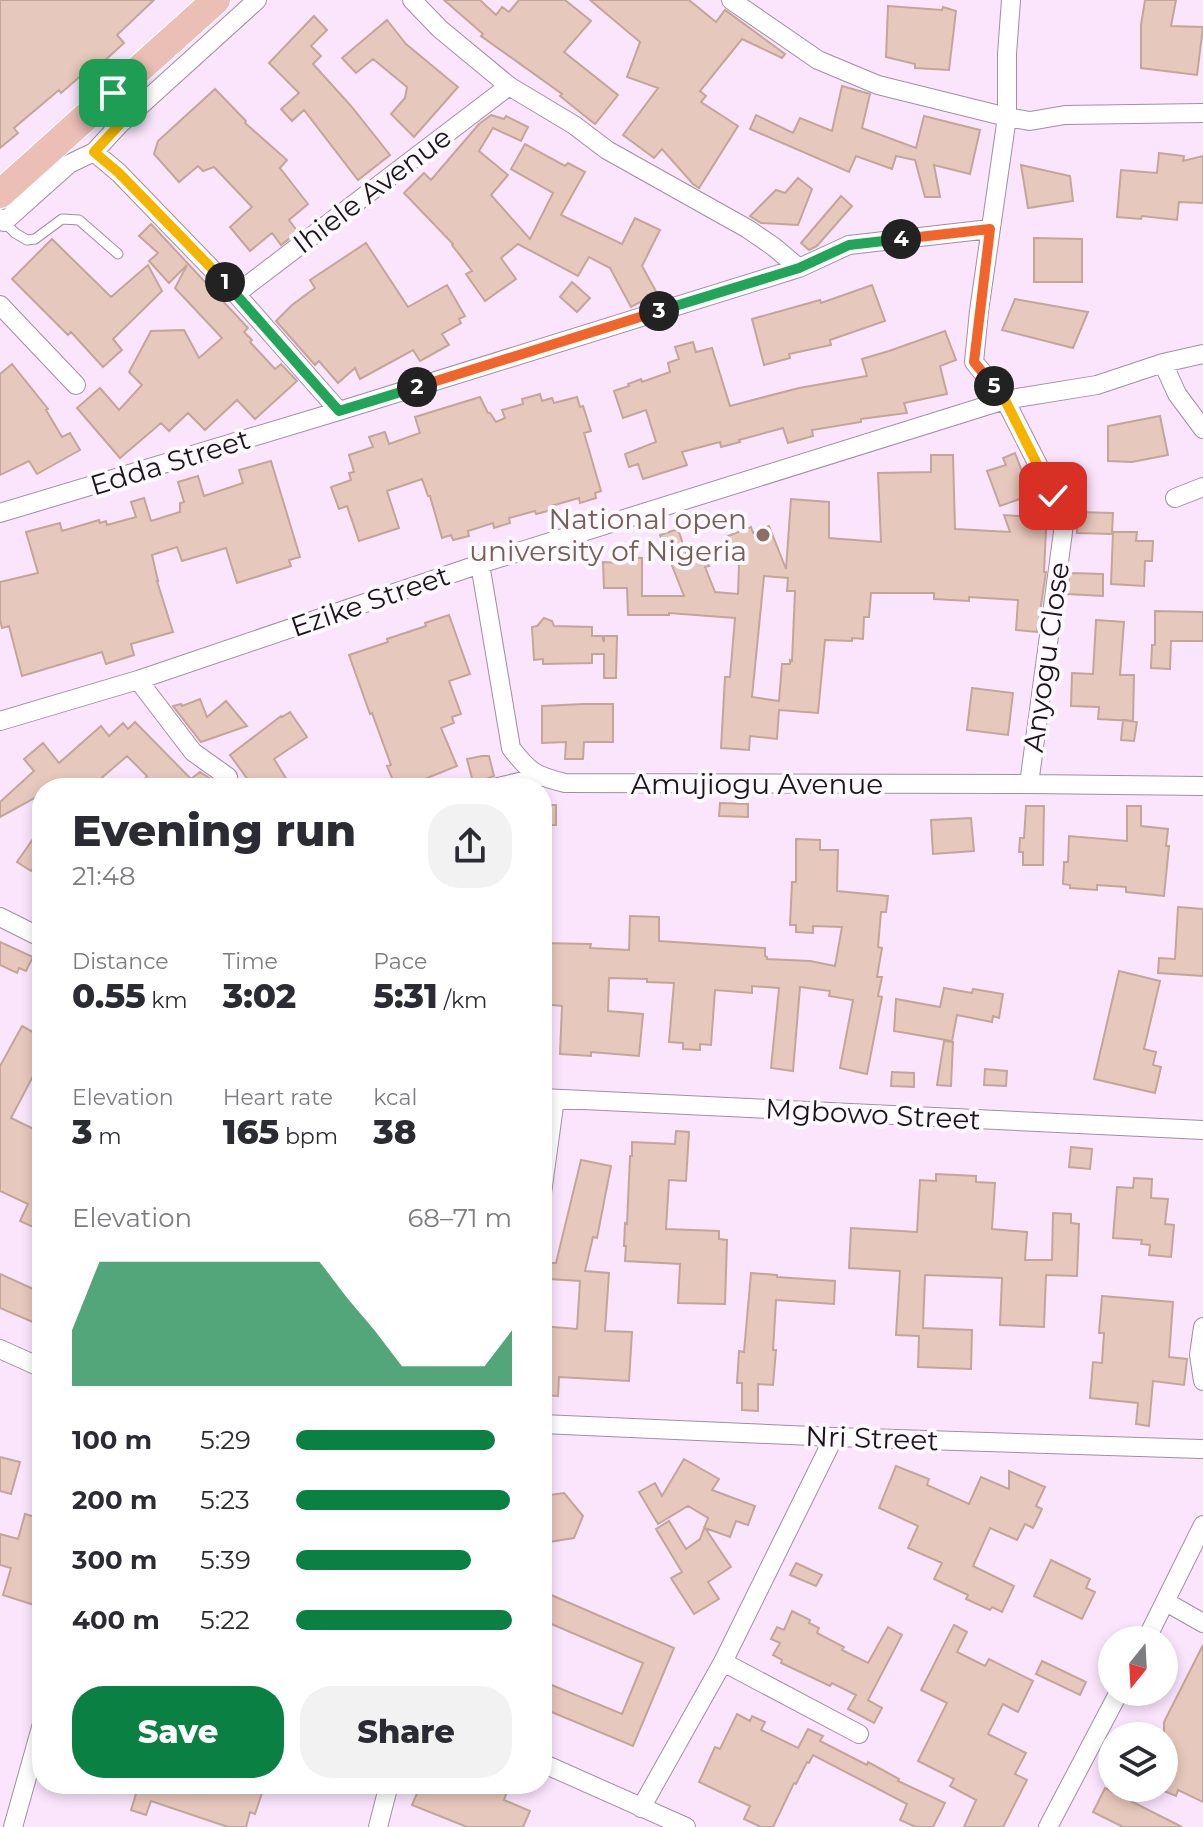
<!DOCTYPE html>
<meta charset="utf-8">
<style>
:root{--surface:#fff;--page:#f2f2f3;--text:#2b2b33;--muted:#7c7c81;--accent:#0b8043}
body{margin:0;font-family:Montserrat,sans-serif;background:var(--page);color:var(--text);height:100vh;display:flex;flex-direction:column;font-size:30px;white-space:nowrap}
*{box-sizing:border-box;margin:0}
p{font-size:26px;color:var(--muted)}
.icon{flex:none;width:44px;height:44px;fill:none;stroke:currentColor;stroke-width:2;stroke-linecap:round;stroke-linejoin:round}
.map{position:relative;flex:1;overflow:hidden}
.details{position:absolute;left:32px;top:778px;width:520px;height:1016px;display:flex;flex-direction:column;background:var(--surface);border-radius:32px;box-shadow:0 4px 12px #0003}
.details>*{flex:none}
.needle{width:52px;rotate:198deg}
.buttons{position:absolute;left:1098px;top:1626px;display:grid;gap:16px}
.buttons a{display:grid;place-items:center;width:80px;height:80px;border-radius:50%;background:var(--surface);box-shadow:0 4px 12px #0003;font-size:40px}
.pin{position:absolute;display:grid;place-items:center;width:68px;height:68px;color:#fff;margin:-34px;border-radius:16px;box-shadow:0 4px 12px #0006}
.km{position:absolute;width:40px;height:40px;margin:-20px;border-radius:50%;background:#222;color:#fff;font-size:22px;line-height:40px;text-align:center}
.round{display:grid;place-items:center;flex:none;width:84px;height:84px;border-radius:32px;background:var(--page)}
.head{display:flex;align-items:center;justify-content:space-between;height:136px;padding:0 40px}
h1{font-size:44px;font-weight:800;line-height:60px}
.figures{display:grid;grid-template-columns:repeat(3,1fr);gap:12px;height:136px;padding:8px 40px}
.figures div{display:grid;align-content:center}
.figures b{font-size:34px;font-weight:800}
.figures small{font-size:22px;font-weight:400}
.figures p{font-size:22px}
.chart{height:224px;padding:16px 40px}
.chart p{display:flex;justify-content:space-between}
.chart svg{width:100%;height:144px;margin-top:8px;fill:var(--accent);opacity:.7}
.action{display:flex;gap:16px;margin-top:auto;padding:16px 40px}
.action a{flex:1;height:92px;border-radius:32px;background:var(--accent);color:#fff;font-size:32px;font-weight:800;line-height:92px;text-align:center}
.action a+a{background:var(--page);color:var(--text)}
ul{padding:0 40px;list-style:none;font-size:26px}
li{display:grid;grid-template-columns:128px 96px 1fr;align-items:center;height:60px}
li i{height:20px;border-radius:10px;background:var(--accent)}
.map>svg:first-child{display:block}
.building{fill:#e7c8bc;stroke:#c3a699;stroke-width:2;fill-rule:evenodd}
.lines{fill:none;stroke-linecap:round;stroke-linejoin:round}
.service-casing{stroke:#a18ea3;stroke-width:11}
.minor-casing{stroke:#a18ea3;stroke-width:20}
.primary-casing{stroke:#fff;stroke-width:30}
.service{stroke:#fff;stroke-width:9}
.minor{stroke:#fff;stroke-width:18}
.primary{stroke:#ebbeb6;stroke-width:28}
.split-1-casing{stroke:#fff;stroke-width:16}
.split-2-casing{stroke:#fff;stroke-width:16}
.split-3-casing{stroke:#fff;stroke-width:16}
.split-4-casing{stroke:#fff;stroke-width:16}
.split-5-casing{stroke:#fff;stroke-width:16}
.split-6-casing{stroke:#fff;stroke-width:16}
.split-1{stroke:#f5b400;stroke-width:10}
.split-2{stroke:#22a559;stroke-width:10}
.split-3{stroke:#f0652b;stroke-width:10}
.split-4{stroke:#22a559;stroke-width:10}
.split-5{stroke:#f0652b;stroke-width:10}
.split-6{stroke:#f5b400;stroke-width:10}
.education-dot{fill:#8d6e63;stroke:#fef9fe;stroke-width:3}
.labels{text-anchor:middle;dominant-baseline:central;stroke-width:8;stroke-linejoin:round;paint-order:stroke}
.street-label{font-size:28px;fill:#1b141c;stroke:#fef9fe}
.education-label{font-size:28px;fill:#785e54;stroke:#fef9fe;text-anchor:end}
</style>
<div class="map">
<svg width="1203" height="1827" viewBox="0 0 1203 1827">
<rect width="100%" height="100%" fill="#fbe5fd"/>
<path class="building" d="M0 0H154L117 35 124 43 102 63 99 60 61 93 59 90 14 128 18 133 0 148Z
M444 0H480L496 15 502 7 509 12 519 0H565L591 21 564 52 618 95 595 124 560 96 562 94 481 36 483 34Z
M590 0H689L716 22 725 10 785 54 782 58 742 39 700 91 706 96 701 102 738 126 699 188 693 184 662 149 654 158 623 135 658 88 627 77 640 42Z
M1145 0H1176L1171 26 1203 27 1197 75 1141 68V25Z
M888 6 942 10 943 7 956 11 949 70 915 68V64L886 57Z
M314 16 327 30 311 46 321 56 313 64 351 106 390 155 358 180 304 110 292 121 281 109 299 93 269 63Z
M387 20 406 44 458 87 414 137 391 114 405 98 407 87 373 59 356 73 342 58Z
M842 86 870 94 862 128 916 148 924 116 980 130 970 174 934 165 940 197H925L915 160 896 156 892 169 856 156 849 172 750 129 756 115 793 133 800 118 832 131Z
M215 89 246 121 245 123 287 160 280 168 308 204 289 220 298 232 281 245 272 233 250 251 230 227 252 207 214 167 203 171 198 166 179 182 154 154 158 141Z
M491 115 504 119 506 116 528 127 521 141 493 128 479 151 508 175 491 195 530 239 553 193 511 169 525 144 565 166 568 163 585 172 561 215 622 244 635 218 660 230 642 266 657 293 631 307 610 268 589 257 578 276 518 244 501 258 516 279 485 301 466 274 472 271 452 245 453 244 404 193 424 173 431 180 479 124Z
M1159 153 1184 156 1183 161 1203 156V203L1179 202 1177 220 1142 216 1141 219 1117 217 1121 170 1157 173Z
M1021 165 1070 176 1073 201 1028 208Z
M798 178 812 189 798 225 761 223 750 216 776 190 785 193Z
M841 196 852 206 817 246 809 250 801 243Z
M151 224 248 328 244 332 252 340 250 342 275 369 281 364 297 381 255 419 237 400 205 430 188 413 169 431 161 423 120 458 77 408 100 388 119 410 142 385 129 372 151 331 184 330 199 358 222 338 175 288 187 265 169 283 149 261 158 253 139 236Z
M1034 238 1082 239V282H1034Z
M52 239 111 297 148 265 162 291 113 339 122 350 103 367 71 332 68 335 12 279Z
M366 243 408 307 447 285 465 316 459 319 461 323 442 334 449 345 429 356 420 361 413 350 360 379 355 368 338 383 319 361 315 365 276 321 292 305 315 288 310 280Z
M572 282 590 298 577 312 560 297Z
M872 285 885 321 830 340 831 345 789 354 790 358 764 365 752 319 820 300 821 303Z
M1015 299 1088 312 1073 348 1002 330Z
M945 331 956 360 940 366 947 394 904 403 907 413 861 419V422L812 430 813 436 788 443 783 428 739 440 740 442 721 447 720 442 682 452 687 465 643 479 638 464 629 467 625 454 656 442 646 410 623 418 614 391 629 386 628 384 641 379 642 382 670 372 668 363 679 359 675 347 693 342 696 352 712 348 730 406 799 388 867 376 862 359 889 351Z
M12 364 48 409 46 410 62 437 70 433 80 450 37 474 29 461 0 475V374Z
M540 394 542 401 552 398 554 403 577 397 580 407 583 406 591 431 584 433 601 491 595 493 596 498 580 503 579 498 551 506 552 510 536 514 535 511 509 518 510 523 494 528 493 523 468 531 469 536 453 540 451 535 442 538 430 496H428L422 479 387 491 399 528 359 541 347 506 339 509 331 487 351 480 349 473 354 472 349 455 373 447 369 437 385 432 389 444 420 433 415 417 480 397 488 413H490L496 422 505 418 502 410 523 404 522 399Z
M1160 416 1168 455 1132 462 1108 461V426Z
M1015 453 1031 495 1000 506 987 471 1006 465 1003 458Z
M931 455H953L955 529 1010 532 1004 515 1034 517V528L1046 529 1044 572H1046L1037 632 1016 630 1018 600 969 597V601L934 599V593H871L869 617H864L863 639 852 638V641L825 640 818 713 779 710 777 739 750 736 749 750 721 748 725 677H730L735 618 669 613V615H628L627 588H604L603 562 622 563 623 557 642 558V596H684L660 535 678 529 686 553 701 547 709 566 705 567 715 592 738 594 739 564 728 536 751 527 753 533 769 526 786 569 791 499 829 502V538L881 542 878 473 931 472ZM764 576 788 578 787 591H795L792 661 790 660V664H782L779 701 752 697Z
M271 461 300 557 289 560 291 566 237 583 226 548 182 561 177 547 152 555 158 581H157L173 632 131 644 134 655 106 664 102 652 22 676 9 626 2 628 0 620V582L38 573 26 532 60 523 62 531 99 520 100 523 106 521 107 525 136 517 131 502 144 498 151 521 180 512V503L184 502 178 482 198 476 204 496 243 483 239 470Z
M1077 512 1113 513 1112 534 1077 533Z
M1113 532H1137L1136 541H1153L1152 561H1145L1144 586 1111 584Z
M1070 573 1103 574V596L1067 594Z
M1155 611 1203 612V641H1171L1170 669 1151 668 1152 645H1155Z
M449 615 470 674 449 681 461 714 452 717 454 723 441 728 457 766 410 785 412 788H396L387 766 391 765 372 713 370 714 349 655 388 642 387 639 426 626 425 623Z
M544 618 552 621 554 626 592 627V636H602L604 642V636H617L616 678H604V654H592V663L543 664V659L534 660 532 627 537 626Z
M1096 620 1124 622 1120 675H1134L1133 721 1098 719 1099 707 1071 706 1072 673 1093 674Z
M972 688 1013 693 1008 735 967 730Z
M200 699 207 717 226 701 247 726 201 742 173 706 181 704 182 706Z
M584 704H613V742H584L583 759H565L566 742 542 743V706Z
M290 712 307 737 274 759 292 788H254L230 755 281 716 282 717Z
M1123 720 1137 722 1134 741 1121 740Z
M135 722 193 781 192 778 200 772 224 788H138L147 776 127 756 90 788H42V794L0 817V802L34 771 24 759 43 743 59 763 101 726 109 736 123 723 128 729Z
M482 756H489L494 776 486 779 483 784 474 786 467 759Z
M720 803 748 804V817L719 816Z
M542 805H556V825H542Z
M1026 806H1044L1043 865H1023V852H1019L1020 838H1024Z
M1127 806H1141V826L1168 829 1166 846H1169L1164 896 1126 892V887L1097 885V890L1070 888V885L1063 884 1064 862H1068L1069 836 1127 841Z
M971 818 974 851 933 854 931 820Z
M42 826V856L31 871 17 862Z
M796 839 820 840V850H838L837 891 888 896 886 912H881L878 947 882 948 877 977H882L878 996 882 997 867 1074 840 1068 853 1000 829 996 830 991 800 987 793 1071 771 1068 779 988 752 986V993L715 990 711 1045 700 1044V1050L683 1049V1043L669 1042 674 983 647 982V979L609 978 608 1011 643 1014 639 1056 591 1052V1056L560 1054 562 1006 542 1004V943L591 944 590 948 629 950 630 916 659 917V941L765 948V956L767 957V959L810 961 835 966 842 927 813 926V933L796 932V925H790L792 882H796Z
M1178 907 1203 909V976L1158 973 1159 958 1175 959Z
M0 942 33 957 26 971 19 968 17 973 0 965Z
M1119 971 1160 981 1144 1049 1156 1052 1153 1065 1161 1067 1155 1093 1094 1079Z
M944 988 972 993 973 989 1003 994 999 1018 993 1016 992 1022 957 1015 952 1041 894 1031 896 999 940 1007Z
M22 1026 42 1037V1059L11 1118 42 1133V1231L20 1221 28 1204 0 1191V1066Z
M944 1041 953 1042 951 1086 937 1085Z
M985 1069 1007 1071 1006 1086 984 1085Z
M892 1072 914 1073V1087L891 1086Z
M676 1131 689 1132 686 1181 669 1180 666 1229 719 1231V1239L727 1240 725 1304 678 1303 680 1264 625 1261 626 1246H624L625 1223 627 1224 630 1156H632V1142L675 1144Z
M1071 1147 1092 1149 1090 1169 1069 1167Z
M581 1160 611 1166 597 1238 593 1237 585 1271 609 1273 605 1331 632 1332 629 1381 559 1377 558 1396 542 1395V1326L577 1329 580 1281 549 1279 550 1263H556Z
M936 1174 976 1176V1182L995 1183 992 1229 1027 1232 1025 1260H1052L1053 1213 1071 1214V1223L1079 1224 1077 1276 1046 1275 1044 1327 1000 1325 1002 1278 925 1275 923 1328 972 1330 971 1369 918 1367 919 1336 896 1335 900 1271 849 1268 851 1228 917 1232 920 1180 936 1181Z
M1134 1178 1152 1179 1151 1198 1168 1199 1165 1224 1174 1225 1171 1257 1149 1255 1150 1245 1141 1244 1142 1240 1113 1238 1117 1187 1133 1188Z
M751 1273 777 1275V1277L835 1281 834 1304 776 1300 773 1350H776L773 1385 758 1384V1411L742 1410V1383H737L739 1351 744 1352Z
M0 1274 42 1293V1326L0 1308Z
M1102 1296 1173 1302 1169 1357 1187 1359 1184 1385 1153 1381 1149 1426 1136 1424 1138 1403 1090 1398 1093 1362 1102 1363 1104 1333H1099Z
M0 1457 20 1462 11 1494 0 1491Z
M684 1459 719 1479 712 1490 755 1506 748 1525 736 1521 730 1537 705 1528 731 1567 708 1582 719 1599 694 1614 671 1578 682 1572 656 1529 669 1521 686 1549 700 1539 708 1518 688 1506 658 1524 639 1492 655 1483 662 1496Z
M896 1466 929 1479 927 1485 969 1504 981 1477 1009 1489V1471L1045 1487 1036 1506 1042 1509 1033 1528 1025 1524 1017 1540 990 1528 973 1566 1014 1586 1002 1612 992 1607 990 1610 966 1599 968 1595 934 1579 942 1563 908 1548 918 1526 879 1508Z
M564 1493 583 1516 574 1538 542 1543V1496Z
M25 1514 42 1519V1591L38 1590 34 1605 3 1595 11 1568 0 1565V1534L18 1539Z
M1051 1560 1090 1579 1086 1588 1095 1592 1082 1619 1034 1596Z
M796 1563 822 1575 816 1586 790 1575Z
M542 1591 674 1648 633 1746 542 1708V1681L622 1714 643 1663 542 1620Z
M792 1611 810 1620 809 1623 819 1628 817 1633 844 1647 842 1650 868 1663 888 1627 902 1635 868 1700 882 1708 874 1723 848 1709 856 1695 832 1683 830 1686 781 1663 782 1660 773 1655 780 1643 771 1639 777 1627 784 1630Z
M954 1625 967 1632 957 1652 985 1666 989 1659 1033 1681 1018 1712 1003 1704 988 1734 1026 1753 1015 1774 1027 1780 1003 1827H964L976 1800 950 1786 954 1779 918 1761 947 1703 921 1690Z
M1203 1645V1802L1178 1790 1176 1796 1164 1791V1722Z
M1042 1661 1086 1682 1080 1695 1036 1674Z
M737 1714 750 1721 752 1716 765 1722 761 1730 798 1748 808 1729 823 1736 820 1741 867 1765 868 1762 899 1779 898 1781 945 1803 933 1827H916L900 1820 907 1804 813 1755 809 1763 807 1762 796 1784 794 1783 773 1827H761L744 1819 750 1806 699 1782 715 1747 720 1749Z
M139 1784H265L255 1814 250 1812 246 1827H228L151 1801 146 1815 131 1810Z
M421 1784H510L504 1800 530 1811 523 1827H467L412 1805Z
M1105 1788 1182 1827H1123L1093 1812Z"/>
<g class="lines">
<defs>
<path id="service" d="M4 222 15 233 27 240 35 239 62 219 79 220 118 254"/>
<path id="minor" d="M412 0 440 29 509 86 574 125 607 150 748 229 774 247 799 268
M731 0 818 60 878 85 1007 117 1030 121 1065 115 1203 113
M1011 0 1007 54V117L979 311 974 362 1005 400 1062 512 1063 532 1029 784
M120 124 257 0
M94 152 120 124 117 113
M0 218 4 222 69 164 94 152 119 173 236 294 339 411
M236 294 509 86
M0 305 76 385
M1163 363 1177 394 1203 429
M1175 498 1203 487
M0 513 339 411 799 268 849 245 990 229
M480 564 511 748C529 772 536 776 565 783L1029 784 1203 786
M138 680 193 752 228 777
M0 721 138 680 480 564 1005 400 1097 385 1163 363 1203 354
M494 788 540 777
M0 917 42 938
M542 1098 1203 1130
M542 1193 555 1099
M1203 1327 1199 1355 1203 1381
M0 1349 42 1368
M542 1424 834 1437 1201 1449
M1166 1602 1203 1623
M1146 1640 1203 1525
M723 1662 859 1734
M542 1763 686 1827
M641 1808 723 1662 834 1437
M13 1827 42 1724
M378 1827 389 1784
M1048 1827 1119 1692"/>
<path id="primary" d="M0 194 216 0"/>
</defs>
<use href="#service" class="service-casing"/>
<use href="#minor" class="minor-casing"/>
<use href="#primary" class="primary-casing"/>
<use href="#service" class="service"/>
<use href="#minor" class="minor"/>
<use href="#primary" class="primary"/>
</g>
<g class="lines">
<defs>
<path id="split-1" d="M113 93 120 124 94 152 119 173 225 282"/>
<path id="split-2" d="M225 282 339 411 417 387"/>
<path id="split-3" d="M417 387 659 311"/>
<path id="split-4" d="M659 311 799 268 849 245 901 239"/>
<path id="split-5" d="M901 239 990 229 974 362 994 386"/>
<path id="split-6" d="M994 386 1005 400 1053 496"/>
</defs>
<use href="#split-1" class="split-1-casing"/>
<use href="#split-2" class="split-2-casing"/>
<use href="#split-3" class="split-3-casing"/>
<use href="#split-4" class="split-4-casing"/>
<use href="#split-5" class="split-5-casing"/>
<use href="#split-6" class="split-6-casing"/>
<use href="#split-1" class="split-1"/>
<use href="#split-2" class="split-2"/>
<use href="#split-3" class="split-3"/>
<use href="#split-4" class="split-4"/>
<use href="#split-5" class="split-5"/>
<use href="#split-6" class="split-6"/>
</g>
<circle class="education-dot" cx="763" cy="535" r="8"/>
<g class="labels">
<g class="street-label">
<text transform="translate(372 190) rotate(-37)">Ihiele Avenue</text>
<text transform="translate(170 462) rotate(-17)">Edda Street</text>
<text transform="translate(370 601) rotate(-19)">Ezike Street</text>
<text transform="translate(1046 657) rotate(-82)">Anyogu Close</text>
<text x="757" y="784">Amujiogu Avenue</text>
<text transform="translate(873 1114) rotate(3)">Mgbowo Street</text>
<text transform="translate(872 1438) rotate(2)">Nri Street</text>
</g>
<g class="education-label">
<text x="747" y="519">National open<tspan x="747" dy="32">university of Nigeria</tspan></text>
</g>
</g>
</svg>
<div class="buttons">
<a><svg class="needle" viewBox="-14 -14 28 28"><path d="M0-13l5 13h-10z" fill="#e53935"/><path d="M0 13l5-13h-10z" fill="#7c7c81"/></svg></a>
<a><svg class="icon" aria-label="layers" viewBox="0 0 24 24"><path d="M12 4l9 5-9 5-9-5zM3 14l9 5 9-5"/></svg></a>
</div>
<div class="pin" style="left:113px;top:93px;background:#1e9e55"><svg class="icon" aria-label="arrive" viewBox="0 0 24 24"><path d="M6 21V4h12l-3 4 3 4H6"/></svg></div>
<div class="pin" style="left:1053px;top:496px;background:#d93025"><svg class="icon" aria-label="check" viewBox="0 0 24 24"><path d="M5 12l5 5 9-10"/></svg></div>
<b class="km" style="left:225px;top:282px">1</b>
<b class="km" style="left:417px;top:387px">2</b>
<b class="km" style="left:659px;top:311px">3</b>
<b class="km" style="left:901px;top:239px">4</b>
<b class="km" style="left:994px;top:386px">5</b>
<section class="details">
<div class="head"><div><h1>Evening run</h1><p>21:48</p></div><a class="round"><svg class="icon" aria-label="share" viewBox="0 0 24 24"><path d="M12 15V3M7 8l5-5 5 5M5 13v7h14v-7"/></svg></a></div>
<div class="figures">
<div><p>Distance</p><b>0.55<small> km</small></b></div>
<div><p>Time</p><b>3:02</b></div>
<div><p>Pace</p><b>5:31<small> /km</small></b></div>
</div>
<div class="figures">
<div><p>Elevation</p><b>3<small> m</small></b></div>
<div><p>Heart rate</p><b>165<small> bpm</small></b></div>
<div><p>kcal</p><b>38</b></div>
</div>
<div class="chart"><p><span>Elevation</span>68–71 m</p>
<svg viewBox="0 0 160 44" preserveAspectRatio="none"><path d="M0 44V27L10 6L20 6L30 6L40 6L50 6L60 6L70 6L80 6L90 6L100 17L110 27L120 38L130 38L140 38L150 38L160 27V44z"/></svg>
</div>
<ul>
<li><b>100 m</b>5:29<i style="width:92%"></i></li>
<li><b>200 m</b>5:23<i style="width:99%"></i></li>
<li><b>300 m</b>5:39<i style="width:81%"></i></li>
<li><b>400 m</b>5:22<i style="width:100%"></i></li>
</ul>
<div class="action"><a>Save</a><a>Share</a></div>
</section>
</div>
